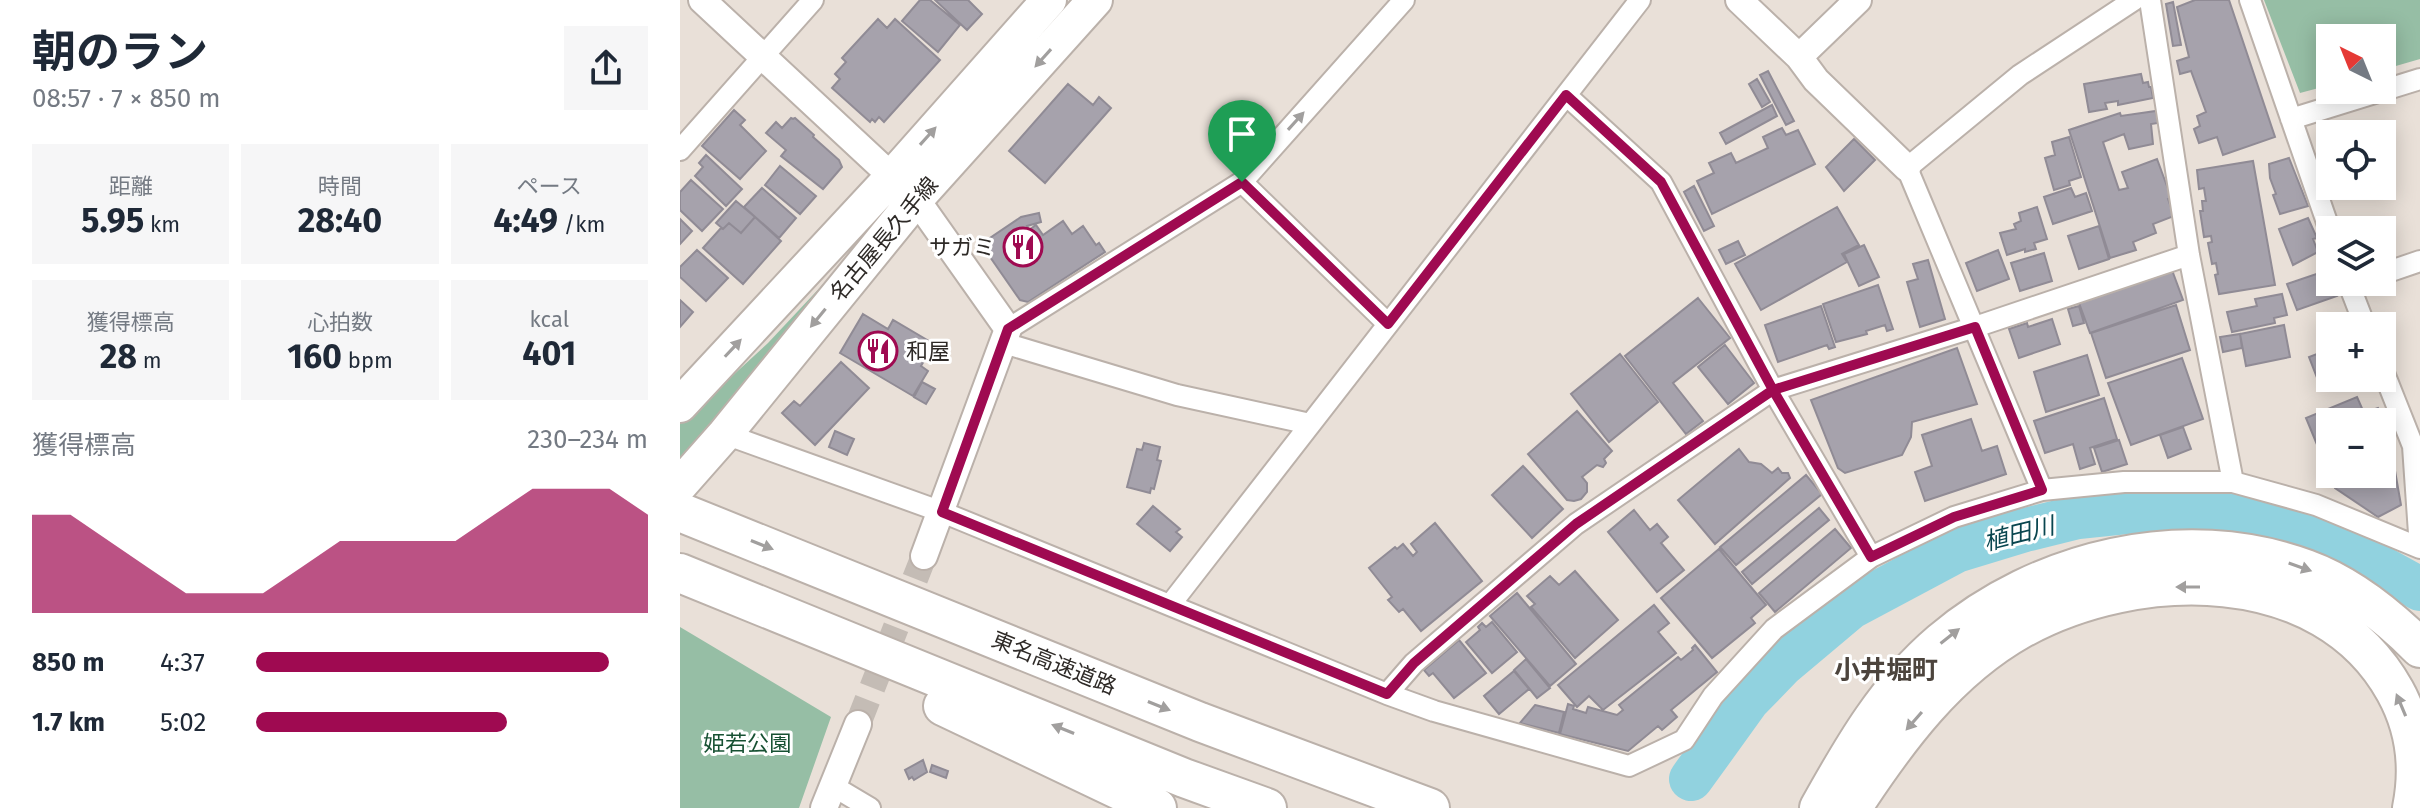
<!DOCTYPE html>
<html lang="ja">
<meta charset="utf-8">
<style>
:root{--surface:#fff;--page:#f6f6f7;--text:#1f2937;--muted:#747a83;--accent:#9f0a51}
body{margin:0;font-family:"Fira Sans","Noto Sans JP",sans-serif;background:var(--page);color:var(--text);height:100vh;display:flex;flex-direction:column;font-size:30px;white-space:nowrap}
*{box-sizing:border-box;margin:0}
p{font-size:26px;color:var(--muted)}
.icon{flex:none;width:44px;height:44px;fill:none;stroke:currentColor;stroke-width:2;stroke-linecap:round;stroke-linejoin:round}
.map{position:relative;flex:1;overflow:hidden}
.details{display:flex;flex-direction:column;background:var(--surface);width:680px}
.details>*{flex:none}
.needle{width:52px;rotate:317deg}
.buttons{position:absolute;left:1636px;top:24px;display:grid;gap:16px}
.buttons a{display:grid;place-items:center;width:80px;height:80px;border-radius:0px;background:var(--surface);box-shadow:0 4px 20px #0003;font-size:40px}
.pin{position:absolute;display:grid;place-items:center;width:68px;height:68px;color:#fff;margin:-82px -34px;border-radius:50% 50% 50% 0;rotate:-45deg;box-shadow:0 0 8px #0007}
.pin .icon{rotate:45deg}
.round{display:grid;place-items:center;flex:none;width:84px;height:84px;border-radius:0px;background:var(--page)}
.headline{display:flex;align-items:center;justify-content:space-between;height:136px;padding:0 32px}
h1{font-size:44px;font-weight:700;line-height:60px}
.metrics{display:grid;grid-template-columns:repeat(3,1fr);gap:12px;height:136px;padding:8px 32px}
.metrics div{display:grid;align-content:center;border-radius:0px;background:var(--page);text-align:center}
.metrics b{font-size:34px;font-weight:700}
.metrics small{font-size:22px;font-weight:400}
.metrics p{font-size:22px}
.chart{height:224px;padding:16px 32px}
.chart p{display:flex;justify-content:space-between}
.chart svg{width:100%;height:144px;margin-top:8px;fill:var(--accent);opacity:.7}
ul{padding:0 32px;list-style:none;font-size:26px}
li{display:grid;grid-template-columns:128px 96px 1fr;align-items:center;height:60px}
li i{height:20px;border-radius:10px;background:var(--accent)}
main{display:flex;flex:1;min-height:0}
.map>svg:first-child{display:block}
.green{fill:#96bea5}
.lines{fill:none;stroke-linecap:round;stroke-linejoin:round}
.river{stroke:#91d2df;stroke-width:44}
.building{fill:#a6a2ac;stroke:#908b95;stroke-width:2;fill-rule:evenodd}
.tertiary-tunnel{stroke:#c4bcb5;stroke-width:26;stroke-dasharray:26 13;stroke-linecap:butt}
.minor-casing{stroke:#bbb1aa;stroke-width:24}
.tertiary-casing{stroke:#bbb1aa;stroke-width:30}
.primary-casing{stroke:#bbb1aa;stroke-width:38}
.motorway-casing{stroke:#bbb1aa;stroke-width:42}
.minor{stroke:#fff;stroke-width:20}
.tertiary{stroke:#fff;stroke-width:26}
.primary{stroke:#fff;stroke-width:34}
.motorway{stroke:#fff;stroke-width:38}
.oneway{fill:#a19f9e}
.route-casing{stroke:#fff;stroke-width:16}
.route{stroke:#9f0a51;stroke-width:10}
.labels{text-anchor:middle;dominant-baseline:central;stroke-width:6;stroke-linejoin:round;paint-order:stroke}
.street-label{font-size:22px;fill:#2e2a27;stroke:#fff}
.poi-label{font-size:22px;fill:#2e2a27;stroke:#fff;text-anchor:end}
.park-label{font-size:22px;fill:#175133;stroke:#fff}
.water-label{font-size:24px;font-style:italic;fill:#09464f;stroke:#fff}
.quarter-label{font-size:26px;font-weight:bold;fill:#4c443d;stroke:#fff}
</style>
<main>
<section class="details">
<div class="headline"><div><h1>朝のラン</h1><p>08:57 · 7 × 850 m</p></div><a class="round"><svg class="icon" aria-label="share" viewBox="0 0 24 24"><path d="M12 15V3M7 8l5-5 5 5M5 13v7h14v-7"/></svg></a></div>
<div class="metrics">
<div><p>距離</p><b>5.95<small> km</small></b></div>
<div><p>時間</p><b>28:40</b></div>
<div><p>ペース</p><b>4:49<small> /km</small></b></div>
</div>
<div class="metrics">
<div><p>獲得標高</p><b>28<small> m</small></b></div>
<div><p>心拍数</p><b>160<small> bpm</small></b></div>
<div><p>kcal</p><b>401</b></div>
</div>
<div class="chart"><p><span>獲得標高</span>230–234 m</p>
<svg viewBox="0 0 160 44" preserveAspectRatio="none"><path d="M0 44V14L10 14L20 22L30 30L40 38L50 38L60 38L70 30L80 22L90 22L100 22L110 22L120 14L130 6L140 6L150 6L160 14V44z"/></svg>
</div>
<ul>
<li><b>850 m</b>4:37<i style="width:90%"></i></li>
<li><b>1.7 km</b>5:02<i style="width:64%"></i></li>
</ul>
</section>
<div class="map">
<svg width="1740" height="808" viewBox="0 0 1740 808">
<rect width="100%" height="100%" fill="#e9e0d8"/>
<path class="green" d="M1584 0H1740V59L1702 70V38H1650V85L1620 93Z
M193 231 0 467V424L88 343Z
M0 627 151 717 119 808H0Z"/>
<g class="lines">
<path class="river" d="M1011 779 1068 700 1102 665 1171 607 1276 551 1345 530 1398 517 1456 511 1546 513 1598 523 1660 545 1740 589"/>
</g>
<path class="building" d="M240 0H250L280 25 258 52 222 21Z
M255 0H288L302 14 287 30Z
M1515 0H1549L1595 137 1543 155 1537 137 1519 143 1514 129 1520 126 1517 116 1526 112 1511 71 1500 74 1497 61 1509 57 1497 7Z
M1493 2 1501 45 1493 46 1486 4Z
M198 19 207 28 215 19 260 60 204 122 199 117 195 122 192 119 190 122 152 88 160 79 155 74 166 62 162 58Z
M1088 71 1114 121 1106 125 1080 75Z
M1461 74 1463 83 1468 82 1469 87H1471L1473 98 1438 105V101L1425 103 1427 109 1409 112 1404 84Z
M1077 79 1090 102 1082 107 1069 84Z
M388 84 413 105 419 97 431 108 365 183 329 151Z
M1092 105 1097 116 1046 144 1040 133Z
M54 110 65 120 60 125 86 151 60 179 22 146Z
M1476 111 1478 123 1471 124 1473 144 1449 149 1444 134 1423 142 1439 190 1448 188 1442 172 1477 159 1491 197 1488 199 1494 216 1473 224 1476 233 1453 242 1456 250 1430 258 1389 130 1440 113 1441 116Z
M111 118 113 119 115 118 134 135 133 137 159 160 162 167 143 189 101 156 106 150 86 133 96 122 102 128Z
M1102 128 1106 135 1118 130 1135 164 1032 214 1017 181 1034 173 1029 163 1051 153 1056 163 1088 148 1083 137Z
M1389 137 1401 177 1389 181 1390 185 1374 190 1365 158 1375 155 1372 142Z
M1174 139 1195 160 1164 191 1146 167Z
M26 155 62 189 46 206 15 176 23 167 19 163Z
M1609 158 1628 206 1600 214 1593 195 1596 194 1590 178 1589 164Z
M1573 161 1595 285 1539 294 1535 275 1538 274 1536 263 1532 264 1528 243 1532 242 1531 236 1524 237 1520 211H1523L1522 201H1526L1524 188 1519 189 1517 170Z
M100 166 136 196 120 214 85 185Z
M11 180 43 209 22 231 0 210V192Z
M1014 186 1034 226 1024 231 1004 192Z
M82 188 116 218 99 238 64 207Z
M1391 188 1395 197 1406 193 1412 211 1373 224 1364 197Z
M56 201 75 217 61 233 49 223 43 229 36 223Z
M1157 207 1179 245 1162 254 1167 262 1081 310 1055 264Z
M1357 207 1367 239 1354 243 1356 249 1345 252V249L1327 255 1320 233 1336 229 1334 224 1341 221 1339 213Z
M359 213 361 222 347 226 349 230 356 225 363 235 383 221 392 234 403 226 416 245 419 243 425 252 348 302 340 300 301 244 341 217Z
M75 217 101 241 63 284 23 248 41 228 43 229 49 223 61 233Z
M1628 218 1637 238 1633 239 1638 252 1613 265 1599 229Z
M0 219 12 231 0 244Z
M1419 226 1429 259 1399 269 1388 236Z
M1058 241 1065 255 1046 264 1039 250Z
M1184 245 1199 277 1179 286 1164 254Z
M17 250 48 278 26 301 0 277V267Z
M1318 250 1329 279 1297 291 1286 263Z
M1364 253 1372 281 1340 291 1331 263Z
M1248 260 1265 319 1240 327 1227 282 1238 279 1233 264Z
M1492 270 1503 300 1410 333 1399 303Z
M1648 270 1650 282 1657 296 1617 310 1607 284Z
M1198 285 1213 329 1207 331 1205 325 1186 331 1187 334 1156 342 1143 304Z
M1602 294 1607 315 1594 318 1595 323 1552 332 1547 312 1577 306 1575 299Z
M1018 298 1050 338 993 383 1023 421 1006 434 945 356Z
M0 300 13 312 0 327Z
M1496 305 1510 350 1426 378 1411 333Z
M1141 306 1155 347 1149 349 1147 345 1098 362 1085 325Z
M1399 306 1404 323 1393 326 1388 309Z
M183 314 208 329 213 320 254 344 241 366 248 371 233 396 160 353Z
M1372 319 1380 344 1339 358 1329 329 1347 323 1348 327Z
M1604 325 1610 357 1566 366 1560 334Z
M1560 334 1562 348 1543 352 1540 337Z
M1045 345 1074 383 1048 404 1018 367Z
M1277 348 1297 404 1232 422 1231 437 1222 455 1165 473 1158 468 1131 400Z
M1650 349V378H1667L1641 388 1629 357Z
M940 354 978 402 929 442 891 394Z
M1407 355 1419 395 1366 412 1354 372Z
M1502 358 1523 419 1451 445 1428 383Z
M161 362 189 388 135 445 102 413 114 401 120 406Z
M242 382 255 389 246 404 234 397Z
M1677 397 1684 413 1698 408 1707 425 1721 505 1698 517 1655 488 1626 418ZM1650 422H1702V474H1650Z
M1424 398 1437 439 1410 448 1415 464 1400 469 1393 444 1365 453 1354 421Z
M897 411 932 451 924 459 926 463 923 467 917 465 902 477 907 483V492L901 499 894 501 887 500 848 454Z
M1291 419 1302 451 1317 446 1326 474 1245 501 1235 472 1252 466 1242 435Z
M1503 427 1511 449 1488 458 1480 435Z
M155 431 174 439 167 455 149 447Z
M1439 440 1447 464 1422 472 1414 448Z
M464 443 480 447 477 460 481 461 474 489 471 488 470 493 447 487 457 449 462 450Z
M1059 449 1069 462 1081 464 1092 473 1098 468 1102 473H1108L1110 478 1035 544 998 500Z
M843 466 883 509 852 538 812 495Z
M1126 475 1142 494 1056 565 1040 547Z
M473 506 500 529 496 532 502 537 490 551 457 524Z
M1139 508 1149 520 1072 584 1062 572Z
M954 510 970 530 977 524 988 537 981 543 1004 570 977 592 928 532Z
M755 523 802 581 741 631 723 609 719 612 708 600 712 597 689 568 715 547 717 549 723 544 733 556 737 552 731 544Z
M1155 529 1171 548 1095 612 1079 593Z
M1039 549 1086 605 1071 618 1075 623 1032 658 981 598Z
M895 571 938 620 895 658 851 607 855 604 847 596 870 576 879 585Z
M837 593 896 664 870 686 810 616Z
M974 605 989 623 978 632 996 653 923 710 909 696 897 707 878 685Z
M812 622 837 652 812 673 786 642 800 630 798 627 802 623 806 627Z
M779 640 806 673 774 698 753 673 749 676 744 670Z
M1015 645 1037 672 991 710 997 717 982 730 978 726 948 751 880 734 888 704 894 706 893 709 906 713 908 707 937 715 943 710 939 705 998 657 1001 660 1013 650 1012 648Z
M846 659 870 688 857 698 834 670Z
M834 671 849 689 819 714 804 696Z
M855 705 884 712 879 733 840 723Z
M243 760 247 772 234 780 232 777 229 779 225 770Z
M252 765 268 771 266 778 250 772Z"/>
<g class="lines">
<path class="tertiary-tunnel" d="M178 724 244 556"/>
<defs>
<path id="minor" d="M1470 0 1509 255 1553 482
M1570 0 1650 231
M886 95 981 182 1093 390 1191 557
M1611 119 1740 79
M0 150 133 0
M562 182 708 324
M1702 274 1740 261
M1668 282 1685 326
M328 329 562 182 724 0
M324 343 497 395 630 424
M1702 368 1733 446 1740 548
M45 434 262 512 707 694 754 711 949 766 1004 740 1033 696 1094 629 1191 557 1274 517 1362 490 1444 482H1553L1636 505 1740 548
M1362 490 1227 168 1340 75 1454 0
M490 605 960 0
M707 694 734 663 896 524 1093 390 1295 327 1509 255
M153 786 190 808"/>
<path id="tertiary" d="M22 0 236 199 328 329 244 556
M1059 0 1119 57 1136 80 1227 168
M1119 57 1178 0
M144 808 178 724"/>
<path id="primary" d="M0 405 212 177 369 0
M0 485 45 434 236 199 415 0"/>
<path id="motorway" d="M0 512 520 722 750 808
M0 573 504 778 587 808
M263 706 477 808
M1139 808C1173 747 1207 688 1261 642 1358 559 1504 524 1626 569 1670 585 1708 616 1740 648
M1172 808C1217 739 1268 670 1341 629 1457 565 1643 561 1715 691 1735 727 1740 768 1732 808"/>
</defs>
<use href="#minor" class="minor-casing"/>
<use href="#tertiary" class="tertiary-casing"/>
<use href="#primary" class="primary-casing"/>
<use href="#motorway" class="motorway-casing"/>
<use href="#minor" class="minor"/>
<use href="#tertiary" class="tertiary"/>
<use href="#primary" class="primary"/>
<use href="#motorway" class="motorway"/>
</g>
<defs><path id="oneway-solid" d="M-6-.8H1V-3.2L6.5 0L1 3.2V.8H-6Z" transform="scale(2)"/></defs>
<g class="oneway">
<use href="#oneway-solid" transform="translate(363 58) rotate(132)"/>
<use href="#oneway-solid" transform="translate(616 121) rotate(-48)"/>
<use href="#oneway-solid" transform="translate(248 136) rotate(-48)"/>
<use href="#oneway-solid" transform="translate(138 318) rotate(129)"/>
<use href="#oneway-solid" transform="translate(53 348) rotate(-47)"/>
<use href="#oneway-solid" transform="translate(82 545) rotate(22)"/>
<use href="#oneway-solid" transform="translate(1620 567) rotate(19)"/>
<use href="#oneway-solid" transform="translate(1508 587) rotate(-180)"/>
<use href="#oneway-solid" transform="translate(1270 636) rotate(-38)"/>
<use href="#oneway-solid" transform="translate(1721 705) rotate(-113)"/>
<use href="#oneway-solid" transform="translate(479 706) rotate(22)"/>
<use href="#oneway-solid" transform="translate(1234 721) rotate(131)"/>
<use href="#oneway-solid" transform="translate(383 729) rotate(-158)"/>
</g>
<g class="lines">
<defs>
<path id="route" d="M562 182 328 329 262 512 707 694 734 663 896 524 1093 390 1191 557 1274 517 1362 490 1295 327 1093 390 981 182 886 95 708 324 562 182"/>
</defs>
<use href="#route" class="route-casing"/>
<use href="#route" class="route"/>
</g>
<defs>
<symbol id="restaurant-ring" viewBox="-11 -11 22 22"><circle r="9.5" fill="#fff" stroke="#9f0a51" stroke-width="1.5"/><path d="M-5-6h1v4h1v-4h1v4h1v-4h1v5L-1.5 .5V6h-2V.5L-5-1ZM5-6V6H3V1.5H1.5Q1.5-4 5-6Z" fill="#9f0a51"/></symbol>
</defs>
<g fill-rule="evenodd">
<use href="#restaurant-ring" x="321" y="225" width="44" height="44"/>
<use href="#restaurant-ring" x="176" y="329" width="44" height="44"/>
</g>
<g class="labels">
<g class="street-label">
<text transform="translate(204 239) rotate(-50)">名古屋長久手線</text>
<text transform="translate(374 663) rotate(22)">東名高速道路</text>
</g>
<g class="poi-label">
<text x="315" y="247">サガミ</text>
<text x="226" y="351" text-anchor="start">和屋</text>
</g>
<g class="park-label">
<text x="67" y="743">姫若公園</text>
</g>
<g class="water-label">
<text transform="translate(1339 534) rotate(-14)">植田川</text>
</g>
<g class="quarter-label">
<text x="1206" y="670">小井堀町</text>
</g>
</g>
</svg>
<div class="buttons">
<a><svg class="needle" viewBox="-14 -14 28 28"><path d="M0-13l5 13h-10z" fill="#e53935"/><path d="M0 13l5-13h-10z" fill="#747a83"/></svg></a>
<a><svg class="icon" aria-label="locate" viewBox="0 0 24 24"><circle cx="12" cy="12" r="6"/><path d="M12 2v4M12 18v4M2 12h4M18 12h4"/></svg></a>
<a><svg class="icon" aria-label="layers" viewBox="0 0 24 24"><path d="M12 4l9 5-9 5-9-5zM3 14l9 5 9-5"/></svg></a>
<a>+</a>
<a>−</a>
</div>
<div class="pin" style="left:562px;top:182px;background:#1e9e55"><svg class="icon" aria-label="arrive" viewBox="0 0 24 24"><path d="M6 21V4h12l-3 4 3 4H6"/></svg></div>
</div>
</main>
